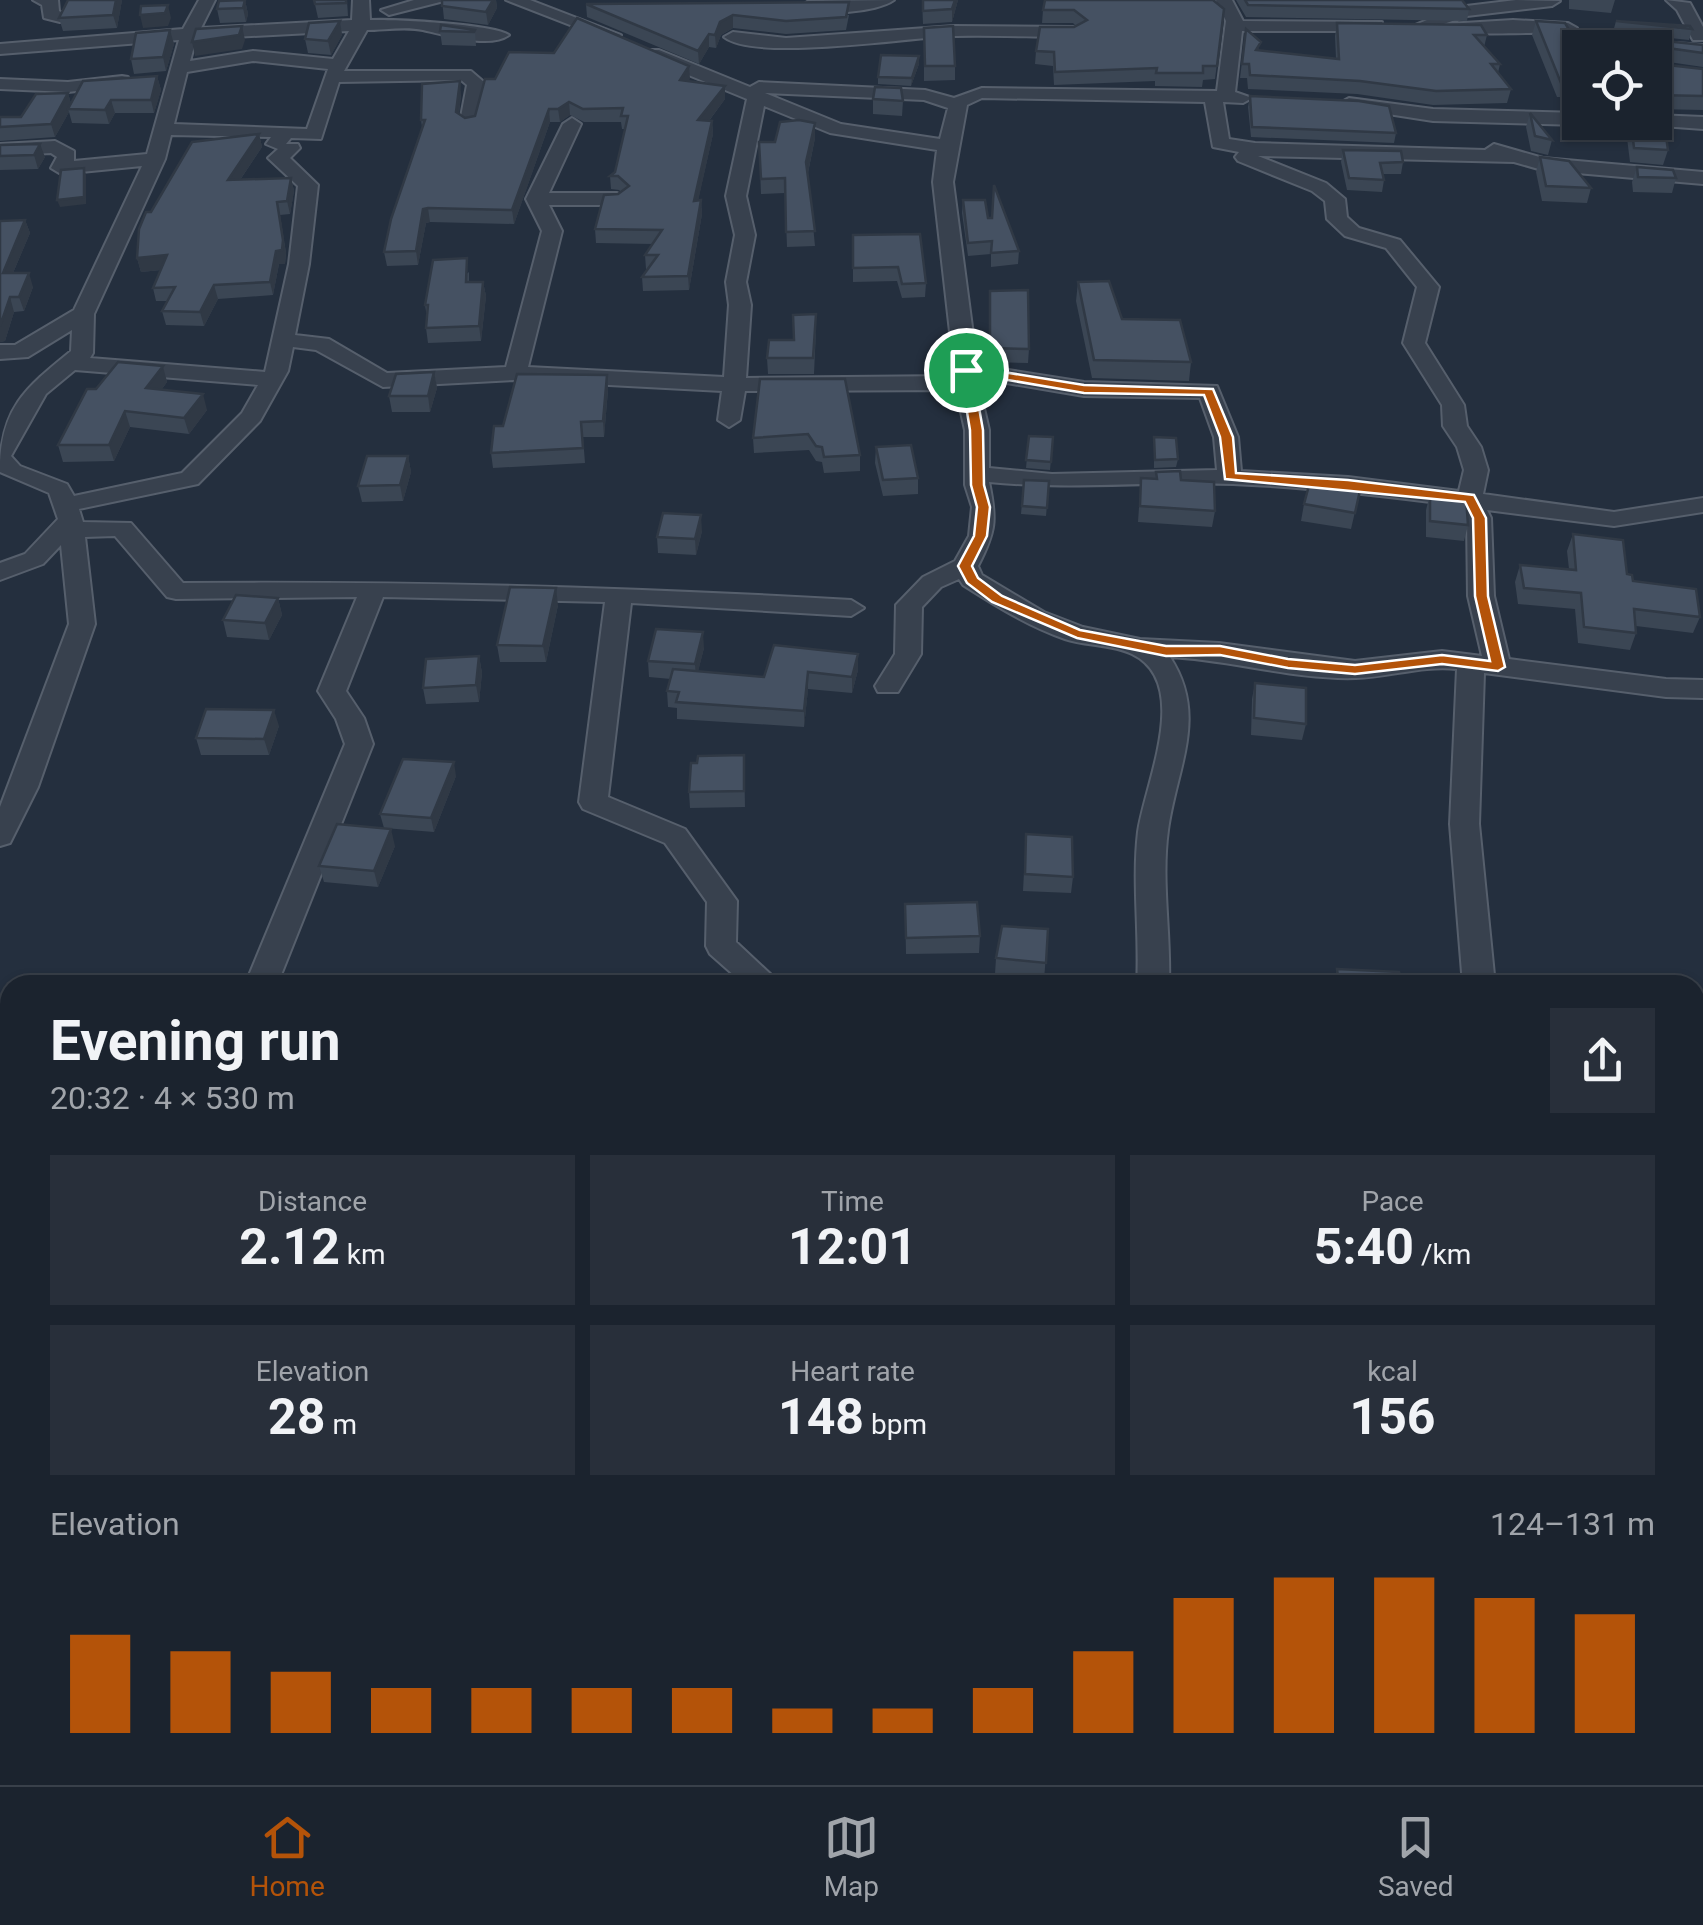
<!DOCTYPE html>
<meta charset="utf-8">
<style>
:root{--surface:#1b232e;--page:#282f3a;--text:#f1f3f6;--muted:#a0a4aa;--line:#39404a;--accent:#b45309}
body{margin:0;font-family:Roboto,sans-serif;background:var(--page);color:var(--text);height:100vh;display:flex;flex-direction:column;font-size:38px;white-space:nowrap}
*{box-sizing:border-box;margin:0}
p{font-size:32px;color:var(--muted)}
.icon{flex:none;width:55px;height:55px;fill:none;stroke:currentColor;stroke-width:2;stroke-linecap:round;stroke-linejoin:round}
.map{position:relative;flex:1;overflow:hidden}
.drawer{position:absolute;left:0px;top:975px;width:1705px;height:810px;display:flex;flex-direction:column;background:var(--surface);border-radius:30px 30px 0 0;box-shadow:0 2px 8px #0004,0 0 0 2px var(--line)}
.drawer>*{flex:none}
.fabs{position:absolute;left:1562px;top:30px;display:grid;gap:20px}
.fabs a{display:grid;place-items:center;width:110px;height:110px;border-radius:0px;background:var(--surface);box-shadow:0 2px 8px #0004,0 0 0 2px var(--line);font-size:50px}
.pin{position:absolute;display:grid;place-items:center;width:85px;height:85px;color:#fff;margin:-42px;border:5px solid #fff;border-radius:50%;box-shadow:0 2px 10px #0007}
.round{display:grid;place-items:center;flex:none;width:105px;height:105px;border-radius:0px;background:var(--page)}
.headline{display:flex;align-items:center;justify-content:space-between;height:170px;padding:0 50px}
h1{font-size:55px;font-weight:700;line-height:75px}
.metrics{display:grid;grid-template-columns:repeat(3,1fr);gap:15px;height:170px;padding:10px 50px}
.metrics div{display:grid;align-content:center;border-radius:0px;background:var(--page);text-align:center}
.metrics b{font-size:50px;font-weight:700}
.metrics small{font-size:28px;font-weight:400}
.metrics p{font-size:28px}
.chart{height:280px;padding:20px 50px}
.chart p{display:flex;justify-content:space-between}
.chart svg{width:100%;height:180px;margin-top:10px;stroke:var(--accent);stroke-width:6}
.menu{display:flex;justify-content:space-around;align-items:center;height:140px;border-top:2px solid var(--line);background:var(--surface);font-size:28px;color:var(--muted)}
.menu a{display:grid;justify-items:center;gap:5px}
.menu .on{color:var(--accent)}
.map>svg:first-child{display:block}
.lines{fill:none;stroke-linecap:round;stroke-linejoin:round}
.minor-casing{stroke:#565f6c;stroke-width:4}
.minor{fill:#38414e;fill-rule:evenodd}
.wall{fill:#3b4654}
.shaded-wall{fill:#303945}
.building{fill:#455162;stroke:#303945;stroke-width:2.5}
.route{fill:#b45309;stroke:#fff;stroke-width:2.5;fill-rule:evenodd}
</style>
<div class="map">
<svg width="1703" height="1785" viewBox="0 0 1703 1785">
<rect width="100%" height="100%" fill="#242f3e"/>
<g class="lines">
<defs>
<path id="minor" d="M33 0H58L59 11 69 17 60 22 44 18 42 5Z
M199 0H215L201 28 352 20 353 0H369L370 20C393 19 494 24 509 35 490 49 445 35 423 30 406 26 384 30 367 30L344 71H471L485 83 476 126 469 128 460 122 467 85 461 80 339 82 321 139 291 138 286 144H298L300 148 290 158 318 185 309 264 295 335 329 339 387 373 506 367 542 231 526 199 563 124 572 118 581 124 549 193H617L627 199 617 205H549L562 231 528 367 724 377 729 305 726 282 735 235 726 196 747 99 647 58V50H659L750 87 759 82 925 90 954 98 982 88 1217 91 1226 21 1216 0H1232L1243 21 1382 22V30L1376 31H1242L1235 92 1252 98 1243 103 1223 102 1229 139 1255 143 1485 150 1494 144 1543 158 1703 172V184L1542 170 1514 162 1258 156 1326 183 1345 199 1347 217 1359 228 1400 240 1439 287 1425 343 1464 405 1467 426 1481 447 1488 470 1483 494 1614 512 1703 498V512L1614 526 1487 510 1491 518 1494 596 1509 659 1666 679 1703 680V698L1666 697 1484 673 1479 824 1495 985H1463L1450 824 1457 669C1423 665 1390 677 1356 678 1295 680 1232 660 1170 657 1209 716 1176 769 1168 830 1161 881 1171 933 1169 985H1137C1140 934 1132 883 1138 832 1144 786 1193 683 1132 654 1112 644 1086 646 1065 639 1028 626 996 606 963 585L959 579 941 587 922 607 921 654 898 692H878L875 686 895 654 896 605 923 577 955 561 969 536 972 507 965 485V430L956 390 745 391 740 420 729 427 718 420 722 391 515 380 383 387 316 350 293 347 288 371 260 421 198 484 79 509 83 522 131 523 183 583C406 581 628 587 851 600L864 608 851 616 631 603 608 797 685 829 737 901 736 942 782 985H745L710 954 706 946 707 902 665 843 583 809 579 802 605 602 383 597 346 691 364 718 373 744 277 985H245L345 744 336 719 318 691 357 597 176 599 167 597 115 536 85 537 95 624 38 787 10 843 0 846V807L69 624 61 545 43 564 0 580V563L25 554 58 519 49 493 0 472C0 409 24 389 71 351L72 330 28 357 0 359V345H15L74 310 142 166 61 174 51 168 57 157 51 153 0 156V144L55 141 74 151V161L147 154 179 40 0 54V44L183 29ZM349 31 333 59 253 51 190 61 196 39ZM253 61 328 69 307 129 174 124 187 72ZM765 93 924 100 948 108 940 139 841 124ZM982 98 1205 102 1213 147 1239 152 1235 157 1238 161 1312 191 1325 201 1327 219 1345 236 1386 248 1417 287 1403 343 1442 405 1443 426 1457 447 1464 470 1459 491 1348 477 1241 471 1238 437 1217 386 1084 382 977 365 953 182 967 105ZM764 106 830 133 937 150 933 182 955 376 746 378 751 305 746 282 755 235 746 196ZM171 135 271 137 266 144 278 149 268 158 298 186 289 264 265 372 90 358 93 353 94 314 165 159ZM75 370 258 385 242 413 182 473 74 496 67 484 20 466 11 456 46 394ZM977 378 1084 396 1200 398 1214 437 1217 470 1052 474 989 468V430ZM989 482C1071 490 1151 481 1233 484 1310 487 1386 496 1462 506L1467 518 1468 596 1482 656 1442 651 1355 661 1219 643 1140 639 1083 627 1044 612 982 575 978 566C996 531 997 520 989 482Z
M414 0H448L389 15 381 10Z
M506 0H530L621 35 606 39Z
M894 0C878 12 817 18 801 6L809 1Z
M1516 0 1560 1 1552 6 1467 16 1417 33 1408 28 1458 7Z
M1666 0 1690 3 1703 27V40H1693L1677 10Z
M1513 20 1568 23 1577 28C1568 35 1468 33 1447 34L1438 29 1447 24Z
M954 26 1073 27 1082 32 1073 37C1034 37 995 35 956 36 909 37 756 62 724 37L733 32 786 38Z
M1577 36 1703 45V55L1655 52V48L1571 45V37Z
M122 76 128 77V85L68 92 0 89V79L68 82Z
M1349 98 1433 109 1580 113V122H1587L1580 125 1433 121 1343 107 1340 103Z
M1655 115 1703 117V129L1648 125 1655 122Z
M0 1053 10 1057V1092L0 1089Z
M10 1105V1174L0 1177V1108Z
M1695 1240H1703V1270H1695Z
M0 1546 10 1550V1606L0 1602Z
M67 1775H111L114 1785H70Z
M1635 1775H1679L1682 1785H1638Z"/>
</defs>
<use href="#minor" class="minor-casing"/>
<use href="#minor" class="minor"/>
</g>
<path class="wall" d="M122 0 117 28 63 31 59 18Z
M245 0 248 14 246 22 220 23 217 9Z
M314 0H347L348 16 318 18Z
M442 0H496L497 8 488 25 444 19Z
M922 0H958L952 22 923 24Z
M1236 0H1462L1469 9 1467 21 1246 17Z
M1569 0H1615L1611 13 1569 9Z
M586 4 849 15 846 30 786 34 733 28 721 35 716 48 709 47 699 64 587 17Z
M1224 9 1215 79 1203 80 1202 87 1155 86V81L1054 85 1053 66 1035 64 1036 51 1076 26 1073 23H1042L1043 10Z
M340 21 342 35 331 55 308 53 305 39Z
M1536 21 1580 48V97H1557L1532 35Z
M1616 21 1692 29 1689 40 1613 32Z
M1337 23 1487 35 1484 47 1500 64 1498 73 1511 89 1507 103 1433 105 1357 94 1248 89 1247 78H1240L1246 29 1260 51 1336 59 1335 36Z
M924 28 955 66V80L924 81Z
M170 30 174 44 166 71 134 74 131 59Z
M475 30 476 46 442 45 440 31Z
M1627 37 1703 45V67L1655 60 1659 64 1703 69V110L1655 109V48H1624Z
M919 56V64L911 86 878 84V77Z
M689 66 688 81 725 86V99L709 121H712L713 134 698 200H701L702 214 689 290 643 291 642 277 648 269H646L645 255 653 244 596 243 595 229 618 194 621 192 619 190 611 189 610 176 615 172 625 129H622L621 122H584L570 115 560 122H550L514 224 430 222 426 223 418 265 387 266 384 252 422 127 421 120 461 94 459 114 465 118Z
M157 76 161 90 154 113H115L109 124 72 123 69 112 55 137 0 141V117H21L68 93 71 104Z
M1250 96 1396 133 1394 143 1251 137 1248 107Z
M873 99 903 101 902 116 873 114Z
M1530 113 1552 140 1548 155 1531 151 1526 127Z
M1625 122H1655L1668 150 1663 165 1630 162Z
M259 134 262 147 240 180 291 178 294 191 290 214 280 215 286 253 285 264H279L273 295 218 299 204 326 166 325 162 311 168 301H156L153 288 161 270 141 272 137 258 151 212Z
M815 138 808 173 815 246 787 247 785 193 761 194 759 142Z
M0 145 45 157 38 169 0 170Z
M1343 150 1403 162 1401 174H1383L1384 180 1382 192 1347 190 1341 162Z
M1540 157 1591 188 1587 203 1542 201 1536 172Z
M1637 167 1676 178 1672 193 1633 192 1632 182Z
M963 200 988 218 1019 251 1018 264 991 267V254L968 256 962 213Z
M25 220 30 233 13 273 33 287 24 311 14 312 5 341 0 342V221Z
M853 235 926 283 925 297 902 298 897 281 853 282Z
M469 272V282H483L486 296 481 341 428 343 426 328 427 317 425 305Z
M1078 282 1122 319 1191 362 1189 381 1092 378 1076 301Z
M989 304 1029 349 1028 363 989 362Z
M816 330 814 374H768L767 358 793 340Z
M163 366 167 382 162 389 207 410 189 434 130 427 114 461 63 462 58 445 96 389Z
M434 372 437 388 430 412H392L389 396Z
M607 375 608 390 604 437H583L585 463 493 468 491 453 503 426Z
M845 379 860 455V471L824 473 822 462 816 461 809 450 754 453 753 438Z
M1029 436 1053 437 1050 470 1026 468Z
M1154 437 1178 459 1176 467 1154 468Z
M876 447 918 478V494L883 496 875 463Z
M408 456 411 472 403 501 362 502 358 486Z
M1156 472 1181 480 1215 511 1212 527 1138 522 1141 478H1155Z
M1024 480 1049 481 1046 516 1021 514Z
M1361 486 1351 529 1301 521 1304 504Z
M1430 494 1468 525 1464 541 1426 537V510Z
M702 531 696 555 658 553 657 537Z
M1573 534 1627 574 1633 581 1700 617 1693 633 1636 626V633L1630 650 1578 643 1575 609 1518 604 1515 582 1520 565 1569 569 1567 551Z
M278 598 282 615 269 640 227 637 223 620Z
M558 605 546 662H500L497 645Z
M774 645 858 670 852 693 808 689 804 727 677 719V708L668 707 667 691 671 679 649 677 648 661 704 648 698 671 764 677Z
M479 656 482 673 479 702 426 704 423 688Z
M1255 683 1306 724 1302 740 1251 735 1252 699Z
M279 726 269 755H201L196 738Z
M744 755 745 807 690 808 689 792 697 763Z
M456 776 434 832 384 828 380 814Z
M1026 834 1073 877 1071 893 1023 891Z
M395 846 378 887 324 882 319 866Z
M905 904 980 936 979 953 906 954Z
M1048 929 1044 980 995 974 996 958Z
M1337 969 1402 985H1333Z"/>
<path class="shaded-wall" d="M116 0H122L117 28 113 15Z
M245 0 248 14 246 22 243 8Z
M493 0H496L497 8 488 25 486 12Z
M955 0H958L952 22V9Z
M168 5 171 18 168 26 143 28 140 15Z
M733 15V28L721 35 716 48 715 35 720 22Z
M340 21 342 35 331 55 328 41Z
M242 26 245 40 242 49 195 56 192 42Z
M170 30 174 44 166 71 163 57Z
M709 34V47L699 64 698 51Z
M919 56V64L911 86 912 78Z
M689 66 690 79 681 93 680 80Z
M157 76 161 90 154 113 151 100Z
M460 81 461 94 458 125 456 112Z
M725 86V99L699 134 698 120Z
M68 93 72 107 68 109 69 112 55 137 51 124Z
M111 100 115 113 109 124 105 110Z
M569 102 570 115 560 122 558 109Z
M549 109 550 122 514 224 512 210Z
M712 121 713 134 695 215 694 201Z
M815 123V138L807 177 806 162Z
M259 134 262 147 231 193 228 180Z
M40 144 45 157 38 169 34 155Z
M84 168 86 175V204L60 207 57 200Z
M291 178 294 191 290 214 287 201Z
M701 200 702 214 689 290 688 276Z
M428 208 430 222 426 223 418 265 416 251 423 209Z
M280 215 286 253 285 264H279L273 295 270 282Z
M25 220 30 233 7 287 3 273Z
M167 255 171 269 141 272 137 258Z
M29 273 33 287 24 311 19 297Z
M483 282 486 296 481 341 479 326Z
M214 285 218 299 204 326 200 312Z
M10 297 14 312 5 341 0 342V326Z
M163 366 167 382 151 404 146 388Z
M434 372 437 388 430 412 428 396Z
M607 375 608 390 604 437 603 421Z
M203 394 207 410 189 434 184 418Z
M125 411 130 427 114 461 109 445Z
M408 456 411 472 403 501 400 485Z
M701 515 702 531 696 555 695 539Z
M556 588 558 605 546 662 543 646Z
M278 598 282 615 269 640 265 623Z
M703 632 704 648 696 680 695 664Z
M858 654V670L852 693V677Z
M479 656 482 673 479 702 476 685Z
M808 672V689L804 727V711Z
M274 710 279 726 269 755 264 739Z
M454 762 456 776 434 832 431 818Z
M391 829 395 846 378 887 374 871Z"/>
<path class="building" d="M68 0H116L113 15 59 18Z
M245 0 243 8 217 9 219 1Z
M314 0H346V3L315 4Z
M442 0H493L486 12 442 6Z
M923 0H955L952 9 923 11Z
M1045 0H1213L1224 9 1217 66H1203V73H1156L1157 68 1055 72 1054 52 1036 51 1040 27H1074L1087 20 1074 10H1043Z
M1245 0H1462L1469 9 1248 5Z
M849 2 846 17 786 21 733 15 720 22 715 35 709 34 698 51 586 4Z
M168 5 165 13 140 15 141 6Z
M577 18 689 66 680 80 725 86 698 120 712 121 694 201 701 200 688 276 642 277 658 255H645L662 230 595 229 604 195 618 194 629 186 618 176H610L615 172 628 116H621L623 108 583 109 569 102 558 109H549L512 210 428 208 423 209 416 251 384 252 391 219 425 120H421L422 84 460 81 456 112 465 118 475 116 485 79H495L509 52 554 53Z
M340 21 328 41 305 39 309 23Z
M1536 21 1565 23 1580 48V83H1561Z
M1616 21 1690 26 1692 29Z
M1337 23 1481 25 1487 35H1474L1500 64H1491L1511 89 1436 91 1360 81 1250 75 1249 64H1242L1246 29 1261 42 1256 50 1339 59Z
M441 25 475 30 474 32 440 31Z
M242 26 239 35 192 42 196 29Z
M953 26 955 66H925L924 28Z
M170 30 163 57 131 59 136 33Z
M1627 37 1703 45V53L1660 47 1655 60 1659 64 1703 69V96L1656 95 1655 106V48H1634Z
M881 55 919 56 912 78 878 77Z
M157 76 151 100H111L105 110 68 109 83 81Z
M875 87 901 88 903 101 873 99Z
M68 93 51 124 0 127V117H21L36 94Z
M1250 96 1359 101 1389 106 1396 133 1252 127Z
M1530 113 1552 140 1535 136Z
M1655 114 1663 115 1668 150 1634 148 1631 122H1655Z
M799 120 815 123 806 162 815 231 786 232 785 178 761 179 759 142H775L780 122Z
M259 134 228 180 291 178 287 201 277 202 283 240 282 250 276 251 270 282 214 285 200 312 162 311 175 287 153 288 167 255 137 258 139 229 146 212H151L192 142Z
M40 144 34 155 0 156V145Z
M1343 150 1401 151 1403 162 1380 163 1384 180 1349 178Z
M1540 157 1569 161 1591 188 1546 186Z
M1637 167 1673 170 1676 178 1638 177Z
M84 168V197L57 200 61 170Z
M994 185 1019 251 991 253 992 241 968 243 963 200H985L988 218H992Z
M25 220 3 273H29L19 297H10L0 326V221Z
M920 234 926 283 902 284 898 267 853 268V235Z
M467 258 466 282H483L479 326 426 328 428 305H425L433 260Z
M1109 281 1122 319 1180 320 1191 362 1094 360 1078 282Z
M1028 290 1029 349 990 348V291Z
M816 314 813 358H767L769 340H794L793 315Z
M118 362 163 366 146 388 203 394 184 418 125 411 109 445H58L87 389H96Z
M434 372 428 396H389L396 374Z
M517 374 607 375 603 421 581 422 583 448 491 453 494 426H503Z
M760 379H845L860 455 824 457 822 447 816 446 808 434 753 438Z
M1029 436 1053 437 1051 462 1026 460Z
M1154 437 1176 438 1178 459 1155 460Z
M911 445 918 478 883 480 876 447Z
M367 456H408L400 485 358 486Z
M1180 471 1181 480 1214 482 1215 511 1140 506 1141 478 1157 479 1156 472Z
M1311 478 1361 486 1355 513 1304 504Z
M1024 480 1049 481 1047 508 1022 506Z
M1430 494 1466 498 1468 525 1430 521Z
M663 513 701 515 695 539 657 537Z
M1573 534 1623 540 1627 574 1632 575 1633 581 1696 589 1700 617 1634 609 1636 633 1584 627 1581 593 1524 588 1520 565 1576 570Z
M510 587 556 588 543 646 497 645Z
M236 595 278 598 265 623 223 620Z
M656 629 703 632 695 664 648 661Z
M774 645 858 654 852 677 808 672 804 711 676 702 679 692 667 691 673 669 764 677Z
M479 656 476 685 423 688 426 659Z
M1255 683 1306 688V724L1254 718Z
M206 709 274 710 264 739 196 738Z
M744 755V791L689 792 691 763H697L698 756Z
M403 759 454 762 431 818 380 814Z
M337 824 391 829 374 871 319 866Z
M1026 834 1072 837 1073 877 1025 874Z
M977 902 980 936 906 938 905 904Z
M1002 926 1048 929 1046 963 996 958Z
M1337 969 1399 972 1402 985H1339Z"/>
<path class="route" d="M966 366 1084 385 1213 389 1233 437 1236 473 1348 480 1474 495 1486 518 1488 596 1505 667 1498 671 1442 664 1355 674 1288 668 1220 655 1166 656 1077 638 992 602 967 583 958 566 974 536 977 507 971 485 970 430 960 370ZM973 374 1084 393 1204 395 1220 437 1225 479 1465 502 1473 518 1475 596 1490 661 1442 655 1355 665 1288 659 1220 646H1166L1080 630 1002 596 978 578 972 566 987 536 990 507 984 485 983 430Z"/>
</svg>
<div class="fabs">
<a><svg class="icon" aria-label="locate" viewBox="0 0 24 24"><circle cx="12" cy="12" r="6"/><path d="M12 2v4M12 18v4M2 12h4M18 12h4"/></svg></a>
</div>
<div class="pin" style="left:966px;top:370px;background:#1e9e55"><svg class="icon" aria-label="arrive" viewBox="0 0 24 24"><path d="M6 21V4h12l-3 4 3 4H6"/></svg></div>
<section class="drawer">
<div class="headline"><div><h1>Evening run</h1><p>20:32 · 4 × 530 m</p></div><a class="round"><svg class="icon" aria-label="share" viewBox="0 0 24 24"><path d="M12 15V3M7 8l5-5 5 5M5 13v7h14v-7"/></svg></a></div>
<div class="metrics">
<div><p>Distance</p><b>2.12<small> km</small></b></div>
<div><p>Time</p><b>12:01</b></div>
<div><p>Pace</p><b>5:40<small> /km</small></b></div>
</div>
<div class="metrics">
<div><p>Elevation</p><b>28<small> m</small></b></div>
<div><p>Heart rate</p><b>148<small> bpm</small></b></div>
<div><p>kcal</p><b>156</b></div>
</div>
<div class="chart"><p><span>Elevation</span>124–131 m</p>
<svg viewBox="0 0 160 44" preserveAspectRatio="none"><path d="M5 44V20M15 44V24M25 44V29M35 44V33M45 44V33M55 44V33M65 44V33M75 44V38M85 44V38M95 44V33M105 44V24M115 44V11M125 44V6M135 44V6M145 44V11M155 44V15"/></svg>
</div>
</section>
</div>
<nav class="menu">
<a class="on"><svg class="icon" aria-label="home" viewBox="0 0 24 24"><path d="M3 11l9-7 9 7M6 9v11h12V9"/></svg>Home</a>
<a><svg class="icon" aria-label="map" viewBox="0 0 24 24"><path d="M3 6l6-2 6 2 6-2v14l-6 2-6-2-6 2zM9 4v14M15 6v14"/></svg>Map</a>
<a><svg class="icon" aria-label="saved" viewBox="0 0 24 24"><path d="M7 4h10v16l-5-4-5 4z"/></svg>Saved</a>
</nav>
